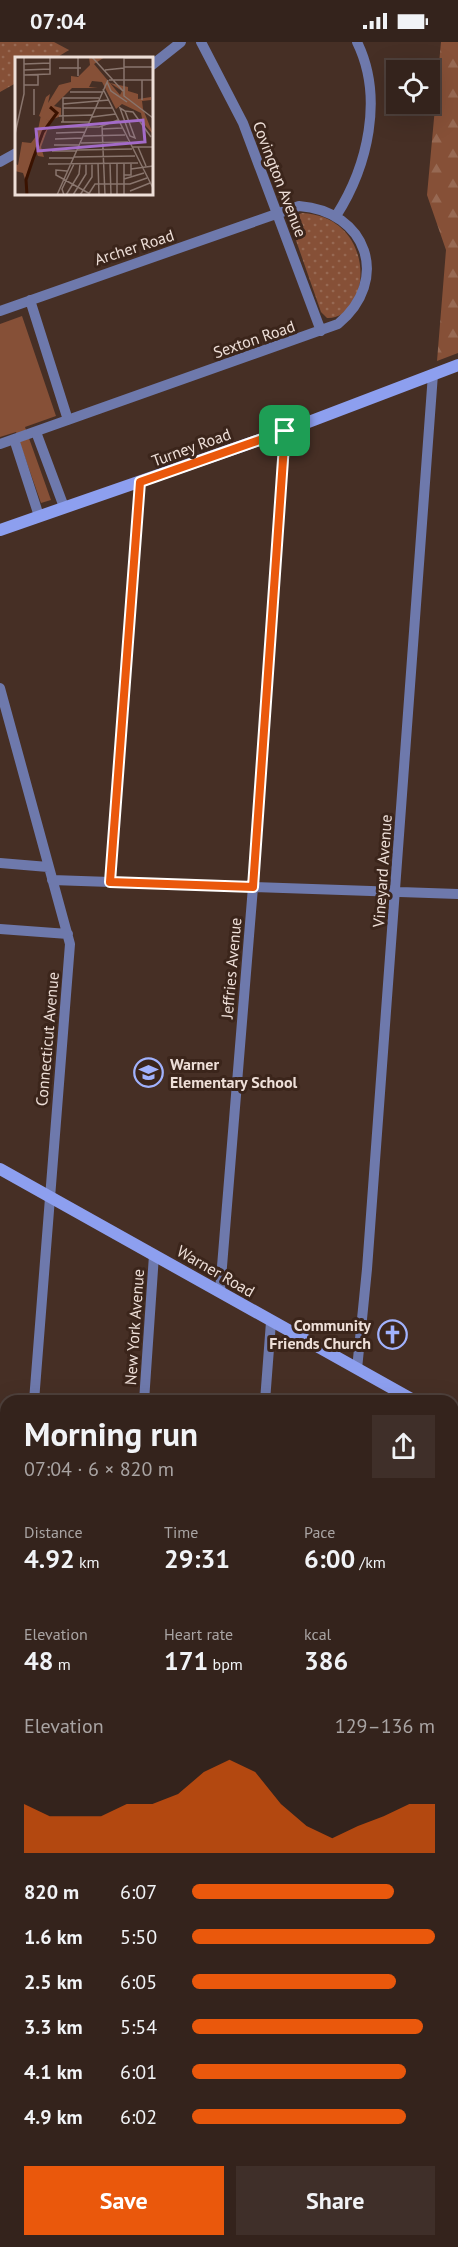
<!DOCTYPE html>
<meta charset="utf-8">
<style>
:root{--surface:#34231c;--page:#3f2f29;--text:#f1f3f6;--muted:#a9a4a3;--line:#4e403b;--accent:#ea580c}
body{margin:0;font-family:"PT Sans",sans-serif;background:var(--page);color:var(--text);height:100vh;display:flex;flex-direction:column;font-size:22px;white-space:nowrap}
*{box-sizing:border-box;margin:0}
p{font-size:20px;color:var(--muted)}
.icon{flex:none;width:33px;height:33px;fill:none;stroke:currentColor;stroke-width:2;stroke-linecap:round;stroke-linejoin:round}
.map{position:relative;flex:1;overflow:hidden}
.details{position:absolute;left:0px;top:1353px;width:459px;height:852px;display:flex;flex-direction:column;background:var(--surface);border-radius:18px 18px 0 0;box-shadow:0 6px 24px #0002,0 0 0 2px var(--line)}
.details>*{flex:none}
.tools{position:absolute;left:386px;top:18px;display:grid;gap:12px}
.tools a{display:grid;place-items:center;width:54px;height:54px;border-radius:0px;background:var(--surface);box-shadow:0 6px 24px #0002,0 0 0 2px var(--line);font-size:30px}
.pin{position:absolute;display:grid;place-items:center;width:51px;height:51px;color:#fff;margin:-26px;border-radius:12px;box-shadow:0 3px 9px #0006}
.round{display:grid;place-items:center;flex:none;width:63px;height:63px;border-radius:0px;background:var(--page)}
.overview{display:flex;align-items:center;justify-content:space-between;height:102px;padding:0 24px}
h1{font-size:33px;font-weight:700;line-height:45px}
.metrics{display:grid;grid-template-columns:repeat(3,1fr);gap:9px;height:102px;padding:6px 24px}
.metrics div{display:grid;align-content:center}
.metrics b{font-size:26px;font-weight:700}
.metrics small{font-size:16px;font-weight:400}
.metrics p{font-size:16px}
.chart{height:168px;padding:12px 24px}
.chart p{display:flex;justify-content:space-between}
.chart svg{width:100%;height:108px;margin-top:6px;fill:var(--accent);opacity:.7}
.primary-button{display:flex;gap:12px;margin-top:auto;padding:12px 24px}
.primary-button a{flex:1;height:69px;border-radius:0px;background:var(--accent);color:#fff;font-size:24px;font-weight:700;line-height:69px;text-align:center}
.primary-button a+a{background:var(--page);color:var(--text)}
ul{padding:0 24px;list-style:none;font-size:20px}
li{display:grid;grid-template-columns:96px 72px 1fr;align-items:center;height:45px}
li i{height:15px;border-radius:8px;background:var(--accent)}
.status{display:flex;justify-content:space-between;align-items:center;height:42px;padding:0 30px;background:var(--surface);direction:ltr}
.status svg{height:16px;fill:currentColor}
.map>svg:first-child{display:block}
.grass{fill:url(#grass-dots)}
.forest{fill:url(#forest-firs)}
.park{fill:#865037}
.lines{fill:none;stroke-linecap:round;stroke-linejoin:round}
.stream{stroke:#3a1200;stroke-width:3}
.minor{stroke:#6e79ac;stroke-width:10}
.secondary{stroke:#8d9fef;stroke-width:12}
.route-casing{stroke:#fff;stroke-width:12}
.route{stroke:#ea580c;stroke-width:8}
.labels{text-anchor:middle;dominant-baseline:central;stroke-width:6;stroke-linejoin:round;paint-order:stroke}
.street-label{font-size:16px;fill:#eedfd8;stroke:#3b251b}
.poi-label{font-size:16px;font-weight:bold;fill:#eedfd8;stroke:#3b251b;text-anchor:start}
.inset-river{fill:none;stroke:#3a1200;stroke-width:3}
.inset-road{fill:none;stroke:#89756d;stroke-width:1.5}
.view{fill:#a36bc8;fill-opacity:0.15;stroke:#a36bc8;stroke-width:3}
.inset-edge{fill:none;stroke:#eedfd8;stroke-width:3}
</style>
<div class="status"><b>07:04</b><svg viewBox="0 0 49 12"><path d="M0 12V9h3v3zM5 12V6h3v6zM10 12V3h3v9zM15 12V0h3v12zM26 1h20v11H26zM47 4h2v5h-2z"/></svg></div>
<div class="map">
<svg width="458" height="2205" viewBox="0 0 458 2205">
<defs>
<pattern id="grass-dots" width="8" height="8" patternUnits="userSpaceOnUse" patternTransform="scale(1.5)"><rect width="8" height="8" fill="#865037"/><path d="M2 2h.1M6 6h.1" fill="none" stroke="#976953" stroke-width="1.8" stroke-linecap="round"/></pattern>
<pattern id="forest-firs" width="22" height="20" patternUnits="userSpaceOnUse" patternTransform="scale(1.5)"><rect width="22" height="20" fill="#865037"/><path d="M5 1l3.5 6h-7zM16 11l3.5 6h-7z" fill="#976953"/></pattern>
</defs>
<rect width="100%" height="100%" fill="#462f25"/>
<path class="grass" d="M0 0H54L69 8 56 16H16V41L0 50Z
M302 171C379 175 372 278 327 276L321 270 291 184 293 175Z
M0 2003 6 2007V2118L0 2115Z
M139 2199H381L392 2205H144Z"/>
<path class="forest" d="M441 0H458V311L437 319 446 208 427 153Z
M453 2135H458V2205H392L381 2199H453Z"/>
<path class="park" d="M22 274 56 374 25 385 51 458 41 461 16 390 0 395V282Z"/>
<g class="lines">
<path class="stream" d="M0 2003 6 2007
M381 2199 392 2205"/>
<path class="minor" d="M201 0 243 81 321 289
M152 23 181 0
M0 120 16 111
M336 174C368 124 384 55 357 0
M30 258 68 378
M0 269 299 164C367 169 391 238 338 282L0 402
M36 390 64 465
M14 397 39 474
M0 646 70 902 34 1359
M0 821 48 825
M52 838 458 852
M110 840 140 440
M0 887 68 892
M220 1249 253 845 285 389
M357 1327 367 1227 433 332
M144 1359 154 1213
M265 1359 271 1280
M0 1630 6 1631"/>
<path class="secondary" d="M0 488 285 389 458 323
M0 1127 415 1359
M453 1380 458 1383"/>
</g>
<g class="lines">
<defs>
<path id="route" d="M285 389 253 845 110 840 140 440Z"/>
</defs>
<use href="#route" class="route-casing"/>
<use href="#route" class="route"/>
</g>
<defs>
<symbol id="school-ring" viewBox="-11 -11 22 22"><circle r="9.5" fill="#3b251b" stroke="#a1b2fd" stroke-width="1.5"/><path d="M0-5L7-2L0 1L-7-2ZM-4 1L0 2.5L4 1V4Q0 6-4 4Z" fill="#a1b2fd"/></symbol>
<symbol id="church-ring" viewBox="-11 -11 22 22"><circle r="9.5" fill="#3b251b" stroke="#a1b2fd" stroke-width="1.5"/><path d="M-1.2-6h2.4v3.5h3.3v2.4h-3.3V6h-2.4V-.1h-3.3v-2.4h3.3Z" fill="#a1b2fd"/></symbol>
</defs>
<g fill-rule="evenodd">
<use href="#school-ring" x="132" y="1014" width="33" height="33"/>
<use href="#church-ring" x="376" y="1276" width="33" height="33"/>
</g>
<g class="labels">
<g class="street-label">
<text transform="translate(280 137) rotate(69)">Covington Avenue</text>
<text transform="translate(134 205) rotate(-18)">Archer Road</text>
<text transform="translate(254 297) rotate(-19)">Sexton Road</text>
<text transform="translate(191 405) rotate(-20)">Turney Road</text>
<text transform="translate(382 829) rotate(-86)">Vineyard Avenue</text>
<text transform="translate(231 926) rotate(-85)">Jeffries Avenue</text>
<text transform="translate(47 997) rotate(-85)">Connecticut Avenue</text>
<text transform="translate(216 1229) rotate(30)">Warner Road</text>
<text transform="translate(134 1285) rotate(-86)">New York Avenue</text>
</g>
<g class="poi-label">
<text x="170" y="1022">Warner<tspan x="170" dy="18">Elementary School</tspan></text>
<text x="371" y="1283" text-anchor="end">Community<tspan x="371" dy="18">Friends Church</tspan></text>
</g>
</g>
<g transform="translate(15 15)">
<rect width="138" height="138" fill="#462f25"/>
<path d="M26 58 34 64 10 122 8 116 0 114V107L3 108 7 85 16 86 22 78Z" fill="#865037"/>
<path d="M74 0H90L79 7 105 38 107 34 95 26 113 30V34L123 37V42L136 40V43L127 44 128 52 138 77 128 66 126 56 107 47 101 52 87 25 77 24 74 30 83 31H57L39 49 46 51V59L36 63 26 90 29 100 23 99 21 95 34 64 24 59 31 40 35 37 33 46 44 28 56 25V19L63 20 75 8Z" fill="#865037"/>
<path class="inset-river" d="M12 138 11 123 18 102 28 75 42 56 35 50"/>
<path class="inset-road" d="M77 0 108 34M109 0V39L138 61M109 1H138M9 7 35 6M109 10H138M44 11H66M9 13 35 12M90 13 109 11M9 18 35 17V0M63 19V0M94 23H138M127 23V43M92 25 96 34 112 45M9 28H23V18M88 32 138 131M55 35H87M48 47 94 43M48 51H98M105 51 110 54 120 81 115 79ZM110 54 118 55 136 80M19 58V32M44 59 77 58M77 60 101 57M46 65H74M48 65V41H84M87 69 90 138M44 70H84L103 63M87 72 107 71M41 76 70 75M0 77 9 37V0M69 79 110 78M40 82 67 81M66 86 113 85M39 88H64M117 90H138M123 90 131 109M62 93 117 92M37 94H61M59 100 120 99M34 101H58M83 106 84 138M95 106 96 138M33 107 123 106M116 112 138 109M52 114 41 113V118L77 138M109 118H116V106M109 122 129 116M115 134 135 126M42 138 93 23M49 138 47 132 59 107M51 138 64 117 65 107M58 138 71 117V106M65 138 77 120V106M73 138 80 127H115L132 121M102 138V106M109 138V106"/>
<path class="view" d="M128 63 130 85 23 94 21 72Z"/>
<rect width="138" height="138" class="inset-edge"/>
</g>
</svg>
<div class="tools">
<a><svg class="icon" aria-label="locate" viewBox="0 0 24 24"><circle cx="12" cy="12" r="6"/><path d="M12 2v4M12 18v4M2 12h4M18 12h4"/></svg></a>
</div>
<div class="pin" style="left:285px;top:389px;background:#1e9e55"><svg class="icon" aria-label="arrive" viewBox="0 0 24 24"><path d="M6 21V4h12l-3 4 3 4H6"/></svg></div>
<section class="details">
<div class="overview"><div><h1>Morning run</h1><p>07:04 · 6 × 820 m</p></div><a class="round"><svg class="icon" aria-label="share" viewBox="0 0 24 24"><path d="M12 15V3M7 8l5-5 5 5M5 13v7h14v-7"/></svg></a></div>
<div class="metrics">
<div><p>Distance</p><b>4.92<small> km</small></b></div>
<div><p>Time</p><b>29:31</b></div>
<div><p>Pace</p><b>6:00<small> /km</small></b></div>
</div>
<div class="metrics">
<div><p>Elevation</p><b>48<small> m</small></b></div>
<div><p>Heart rate</p><b>171<small> bpm</small></b></div>
<div><p>kcal</p><b>386</b></div>
</div>
<div class="chart"><p><span>Elevation</span>129–136 m</p>
<svg viewBox="0 0 160 44" preserveAspectRatio="none"><path d="M0 44V24L10 29L20 29L30 29L40 24L50 24L60 20L70 11L80 6L90 11L100 24L110 33L120 38L130 33L140 29L150 24L160 24V44z"/></svg>
</div>
<ul>
<li><b>820 m</b>6:07<i style="width:83%"></i></li>
<li><b>1.6 km</b>5:50<i style="width:100%"></i></li>
<li><b>2.5 km</b>6:05<i style="width:84%"></i></li>
<li><b>3.3 km</b>5:54<i style="width:95%"></i></li>
<li><b>4.1 km</b>6:01<i style="width:88%"></i></li>
<li><b>4.9 km</b>6:02<i style="width:88%"></i></li>
</ul>
<div class="primary-button"><a>Save</a><a>Share</a></div>
</section>
</div>
